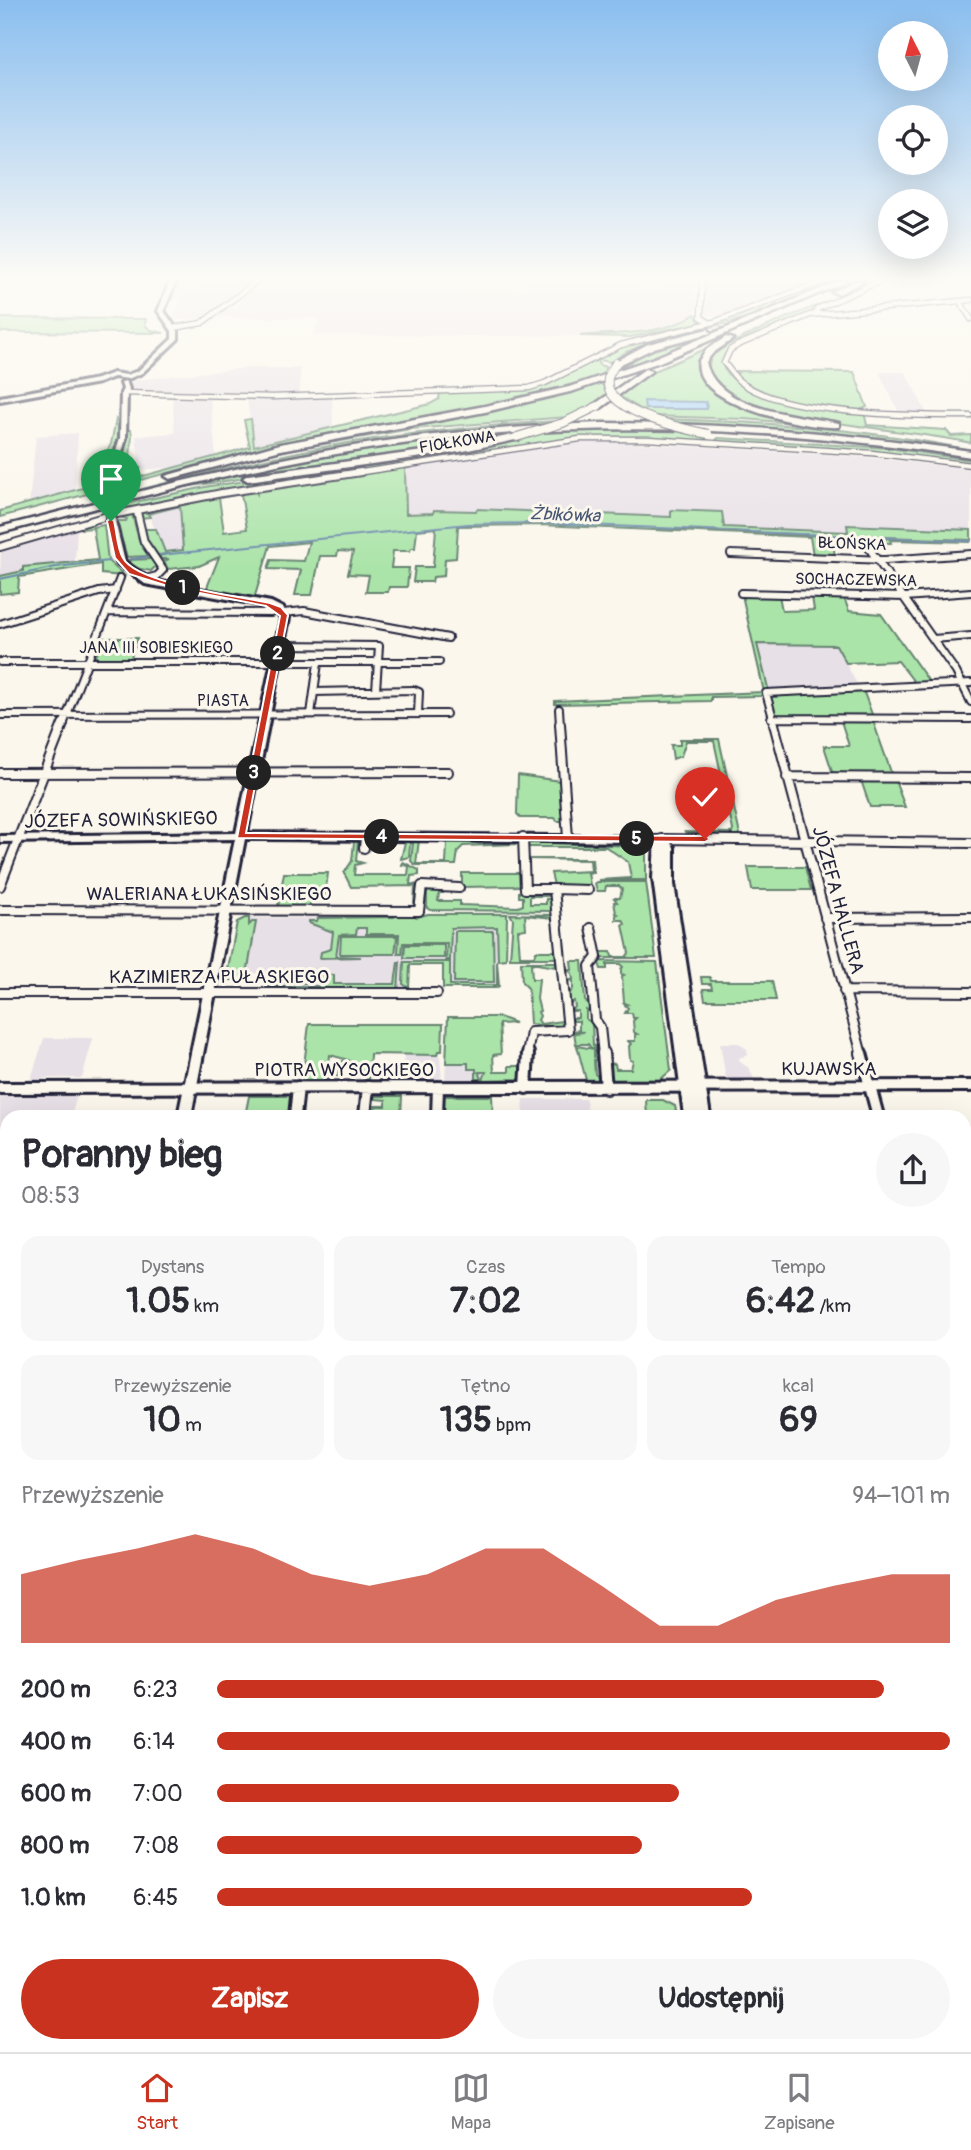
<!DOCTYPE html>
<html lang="pl">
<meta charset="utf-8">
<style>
:root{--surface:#fff;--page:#f7f7f7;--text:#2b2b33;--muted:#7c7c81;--line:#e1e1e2;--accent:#c8321e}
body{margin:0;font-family:Pangolin,sans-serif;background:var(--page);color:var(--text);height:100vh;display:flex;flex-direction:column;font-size:26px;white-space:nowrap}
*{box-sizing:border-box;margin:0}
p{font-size:23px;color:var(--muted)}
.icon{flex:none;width:38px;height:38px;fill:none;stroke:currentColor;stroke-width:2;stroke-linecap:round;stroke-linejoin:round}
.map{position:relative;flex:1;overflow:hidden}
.drawer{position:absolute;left:0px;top:1110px;width:971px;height:943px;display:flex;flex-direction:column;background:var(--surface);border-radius:21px 21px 0 0;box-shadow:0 7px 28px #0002}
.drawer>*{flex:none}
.needle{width:46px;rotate:354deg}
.tools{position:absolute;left:878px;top:21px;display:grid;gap:14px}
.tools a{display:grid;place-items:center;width:70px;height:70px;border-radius:50%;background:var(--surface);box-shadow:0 7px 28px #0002;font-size:35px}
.pin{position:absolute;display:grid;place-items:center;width:60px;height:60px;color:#fff;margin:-72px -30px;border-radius:50% 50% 50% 0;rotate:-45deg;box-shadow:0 0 7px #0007}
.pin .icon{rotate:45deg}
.km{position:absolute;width:35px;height:35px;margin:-18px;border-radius:50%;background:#222;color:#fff;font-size:19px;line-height:35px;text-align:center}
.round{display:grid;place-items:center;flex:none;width:74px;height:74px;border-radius:37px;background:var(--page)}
.overview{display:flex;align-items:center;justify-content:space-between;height:119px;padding:0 21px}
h1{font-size:38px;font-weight:700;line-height:52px}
.metrics{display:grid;grid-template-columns:repeat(3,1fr);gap:10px;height:119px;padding:7px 21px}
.metrics div{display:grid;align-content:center;border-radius:18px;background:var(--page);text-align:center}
.metrics b{font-size:35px;font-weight:700}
.metrics small{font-size:19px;font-weight:400}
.metrics p{font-size:19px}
.chart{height:196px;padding:14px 21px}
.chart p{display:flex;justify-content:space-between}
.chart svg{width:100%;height:126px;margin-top:7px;fill:var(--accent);opacity:.7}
.button{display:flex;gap:14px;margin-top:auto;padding:14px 21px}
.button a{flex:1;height:80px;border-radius:42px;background:var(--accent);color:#fff;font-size:28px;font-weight:700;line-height:80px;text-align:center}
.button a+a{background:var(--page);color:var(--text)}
ul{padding:0 21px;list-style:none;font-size:23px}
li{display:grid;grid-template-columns:112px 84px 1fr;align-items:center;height:52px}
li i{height:18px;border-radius:9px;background:var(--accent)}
.menu{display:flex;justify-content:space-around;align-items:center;height:98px;border-top:2px solid var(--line);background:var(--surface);font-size:19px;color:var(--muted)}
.menu a{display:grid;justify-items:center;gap:4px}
.menu .selected{color:var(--accent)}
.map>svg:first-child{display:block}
.built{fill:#e8e0e7}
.green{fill:#abe4a9;stroke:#668372;stroke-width:2;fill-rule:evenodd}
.water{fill:#9dcef9;stroke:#6c89ad;stroke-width:2}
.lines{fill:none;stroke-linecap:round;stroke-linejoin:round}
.stream{stroke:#6c89ad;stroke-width:2}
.street-far4-casing{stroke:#22223b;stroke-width:7}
.street-far3-casing{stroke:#22223b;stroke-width:10}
.street-far2-casing{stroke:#22223b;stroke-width:12}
.street-far1-casing{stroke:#22223b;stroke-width:16}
.street-casing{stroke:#22223b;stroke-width:18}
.secondary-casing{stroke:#22223b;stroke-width:6}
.highway-casing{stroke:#22223b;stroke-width:5}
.street-far4{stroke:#fbf7ec;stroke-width:4.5}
.street-far3{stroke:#fbf7ec;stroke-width:6}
.street-far2{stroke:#fbf7ec;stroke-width:8}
.street-far1{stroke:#fbf7ec;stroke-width:10}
.street{stroke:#fbf7ec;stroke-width:13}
.secondary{fill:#fbf7ec;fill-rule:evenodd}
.highway{fill:#fbf7ec;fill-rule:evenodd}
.secondary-bridge-casing{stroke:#22223b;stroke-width:12;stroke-linecap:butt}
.highway-bridge-casing{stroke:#22223b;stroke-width:10;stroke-linecap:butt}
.secondary-bridge{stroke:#fbf7ec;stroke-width:9}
.highway-bridge{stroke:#fbf7ec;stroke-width:8}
.route{fill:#c8321e;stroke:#fff;stroke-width:2}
.labels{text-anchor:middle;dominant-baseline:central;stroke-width:6;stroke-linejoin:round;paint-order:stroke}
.far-street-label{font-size:16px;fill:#22223b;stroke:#fbf7ec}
.far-water-label{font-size:18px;font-style:italic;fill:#475674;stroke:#fbf7ec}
.street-label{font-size:19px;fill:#22223b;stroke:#fbf7ec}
</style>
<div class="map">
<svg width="971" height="2052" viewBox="0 0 971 2052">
<rect width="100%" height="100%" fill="#fbf7ec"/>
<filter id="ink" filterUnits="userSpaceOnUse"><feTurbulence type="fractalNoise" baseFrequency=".0143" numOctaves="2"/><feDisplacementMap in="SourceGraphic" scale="14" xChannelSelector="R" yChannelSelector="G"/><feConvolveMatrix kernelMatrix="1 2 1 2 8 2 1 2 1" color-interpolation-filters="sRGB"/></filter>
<g filter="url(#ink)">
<path class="built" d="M179 281H253L203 319H173L181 299H169Z
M527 281H689V284H698L693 292 697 295 695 314 682 324 665 327 580 336 313 335 321 318 216 317 227 308H237L242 298 253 289 527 290Z
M707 281H821L742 311 720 315H705Z
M246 368H300V394L137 391 132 389 130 384 135 380Z
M879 372H905L927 413 898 411Z
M172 396 210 399 216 456 175 467 140 470 136 436 175 433Z
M332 398 333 427 254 446 247 400Z
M78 433 75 492 29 504 36 436Z
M606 441 864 457 971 469V530L848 525 849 532 724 528 435 510 433 513 405 514V469L424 465 426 462 572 442Z
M180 506 183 550 165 552 148 514Z
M77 530 75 562 23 567V571L0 576 1 550Z
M756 644 836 645 857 684 769 692Z
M495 917 497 918 498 986 496 988H443V965H410L409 988 263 989 265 973 248 974 246 980H226L237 922 245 918Z
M44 1038H93L82 1078H46L30 1082Z
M720 1043H738L747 1049 748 1055 739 1058 740 1062 749 1068 754 1079H726Z
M404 1055 440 1056 442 1082 402 1081Z
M446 1063H468L476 1072H486V1079H445Z
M0 1093H78L71 1116H7V1136H0Z
M523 1099H586L588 1116H524Z"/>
<path class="green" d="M829 281H837L746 318 647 344 626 352 611 362 597 360 599 365 606 367 601 377 485 406 270 446 0 517V511L90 486 111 444 116 419 119 422 118 439 106 477 96 478 99 482 126 475H118L128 430H131L132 435 129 468H140L136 478 250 447 244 420 251 419 254 446 430 404 439 399 440 393 536 388 613 349 739 316Z
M831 300 815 308 810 314 731 348 724 356V369C752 408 821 406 864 412L867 425 946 430 951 436 971 435V443C917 429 748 423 715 383 712 379 710 373 708 368L711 357 718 349 783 319Z
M695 314 700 323 630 337 580 336C616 332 664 336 695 314Z
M0 318 146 319 145 325 151 330 164 333 0 332Z
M732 326 612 374 617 366 633 364 622 361 668 342Z
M712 346C647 390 806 420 827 426L744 419 651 416 618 395 650 373Z
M736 371 854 372 867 407 860 410C811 405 775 402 733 375L738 373Z
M601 382 608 396 595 405 568 417 411 429 294 449 225 464 277 449 481 411Z
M660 419C764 422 869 429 971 450V452L802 431 675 424Z
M558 421 544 426 420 437 197 478 42 515C136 491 229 465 324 447 401 433 479 426 558 421Z
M672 428 706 436 705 439 714 443 718 438 888 448 971 460V464L870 452 733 446 657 438H586L245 487 116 512V506L210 486 357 466 359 468 363 465 481 448 549 431Z
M523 432 500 438 484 437 490 442 171 489C287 461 403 441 523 432Z
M409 466 412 467 405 469 406 514 433 513 434 510 476 511 477 509 671 517V510L722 512 724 527 848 532 847 525 971 530V540L656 529 971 542 890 540 891 543H882L879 540 832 538 835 556 813 555 810 537 540 525 458 526 456 558 445 559 444 576 433 577 432 582H413L415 567H433L436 528 417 530 415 548H411L410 551H393L391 568H409L407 587H389L388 592H366L369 575 348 574 353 552 338 551 337 556H320L312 595H295L301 570 268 569 271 560 304 561 309 542 270 546 254 599 206 590 219 557 199 566 168 569 164 561 169 559H161L159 556 168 554 158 555 143 533 146 529H156L165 552 183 550 180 506 148 514 150 517 140 518 142 513 254 490 257 494V490ZM241 494 247 529 224 532 219 498Z
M129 513 132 514 139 540 156 563V566L151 571 135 568 128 560 149 559 148 556 127 557 116 521H126L127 519 116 516Z
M91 522 93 527 104 525 108 561 125 576 122 582 123 576 101 574V564L19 577 18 592 0 594V576L23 571V567L98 560 93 528 81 529 78 526Z
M742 595H779L782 611 814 610 812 597 844 598 849 611 881 614 930 683H915L898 661 846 663 836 645 757 644 769 692 760 696 711 697V701L555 704V701L764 692Z
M103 638H138L130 660 95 659Z
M863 690 873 717 773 715 770 697 772 695Z
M841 721H873L892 775 833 774 824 746H849Z
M680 739H719L740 835 696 837 686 834 685 832 732 833 733 830 714 741H686L681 756 673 759 671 745H680Z
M518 775 560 781 563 821H557L555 818H521L517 814Z
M861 780 895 781 905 807H870Z
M344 840H358L356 861 363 863 355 865 354 875H408L409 866 402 865 403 862 419 870V875L411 876 410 884 419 885 418 906 414 905 415 886 351 887 344 873 352 861 354 842Z
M367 840H419L416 864H446L447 843 440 841H466L487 845 520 844 463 846 458 851 456 865H415L411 861 413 843 410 844 409 857 401 859 405 842H370V846L366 845Z
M527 842 634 846 646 853V880H599L631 878 628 862 606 847H527Z
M527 859H592L593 872 588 873 590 885H554L551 873 591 871 590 860Z
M748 867H805L811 890H752Z
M284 873H328L325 896H311L310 906H278Z
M462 873H522V886L462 887Z
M598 882H646L656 958H602L601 952H611L612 957H626L629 953 623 925 625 924 623 920H616V915L618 914 616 913 614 902H617L614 898H620L622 889 619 886H606L605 891H597L595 883Z
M432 889H442L443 893H439L438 901H460V905L518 907 523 905V897H519V892H546L552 896H530V904H546V899H552L553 911 430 910 427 908V891Z
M405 912 417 917 428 914H507L506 959 498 960 497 927 451 928 450 960H446L447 943H403L402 954H398L399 934H366V928H357L356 934 339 935 336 956 361 957 320 958 321 952 331 949 333 932 309 923V921H317L318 918 394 917 395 913Z
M510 914 553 915V918L525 915 526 929 518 930 520 956H534L536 951H555L556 958H510L513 919Z
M245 918H249V925L252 922H256L246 980H226L237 922Z
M455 931H493L494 982H454Z
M341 936H397L395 954H340Z
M405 945H444V958H404Z
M497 961 499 986 496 988H443V965H410L409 988 403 984 404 962H450V985H497Z
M571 961H582L585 1001 591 1005 592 1013 586 1010V1019L592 1023 593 1045 599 1048H591L588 1044H576L574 1033 584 1032 573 1031 579 1030V1021H573V1018H578V1011H570L575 1007 574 1001 570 1004 568 995 573 989V980L568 981 573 979 572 973 567 970H572Z
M601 961 657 962 671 1070 660 1080H609L608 1063 615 1064 616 1069H631L633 1061 630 1060 629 1046 631 1044 628 1041H635V1034H637L634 1032 633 1021 636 1018H633L632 1013H625L628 1008 624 1004H627L624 1002 622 976 624 975 621 974V969L623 967 620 964H607V969H601L599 963Z
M398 962H400L398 991 268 989V986H318L320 974 334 975V984H395Z
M521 962H556V967L531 963 532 979H539L537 999 540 1011 538 1012 540 1016 538 1020 541 1024 563 1021V1027L530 1024 528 988 522 982Z
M266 974H317L312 983H269L264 982Z
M701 977H710L711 981H772L776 1000H705L703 989H712L711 984H702Z
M448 1017H499L515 1023 499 1024 501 1054 493 1055 494 1072H509V1066H520L521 1079 483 1080 486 1072H479L482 1079H476V1069H468V1063H446Z
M309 1024H443L442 1051H438L437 1055 370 1054 369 1081 364 1078 368 1065 360 1076 351 1070 354 1063 348 1060 337 1072 341 1076H334V1071L345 1059 330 1055 327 1082H302Z
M577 1046 600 1050V1054L594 1051V1057L601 1061 594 1060 595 1074 602 1080H586Z
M287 1091 292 1093 290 1116H245L249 1096H286Z
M372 1096H402L401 1116H382V1114L376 1113 375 1106H386V1100L376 1099Z
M442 1096H492L493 1116H473L472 1110H457V1116L440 1114Z
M646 1100H663L675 1106 677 1116H647Z
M964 1920H971V2052H914L913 2046H964Z"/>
<path class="water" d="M644 401 706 402 707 409H645Z"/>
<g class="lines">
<path class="stream" d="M160 555 468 524 541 523 971 541
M130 559 148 557
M0 579 56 567 109 561"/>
<defs>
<path id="street-far4" d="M702 281 701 317 710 323
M971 300 810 315 738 345 730 350 724 363C729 368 733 375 738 380 779 416 916 416 971 416
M960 301 971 319
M816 314 817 309 880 281
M173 328 202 323 257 281
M124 393 273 397 529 388 545 383 621 345 714 322 824 281
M349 474 580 439H648L872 453 971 465"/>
<path id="street-far3" d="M137 512 144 542 163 570 157 576 145 579
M864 541 956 672 971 702
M0 547 107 516 222 493 361 472
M731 554 885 560 971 554
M741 593 905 597 971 592
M107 612 271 613
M283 613 304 611 448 638
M0 624 99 592 116 590
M933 639 971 636
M280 645 379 646 376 690
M0 662H439
M314 692 414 690 419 692 418 714
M559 709 560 725
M311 714 318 663
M0 715 446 714
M771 718 971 719
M63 725 120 578
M775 725 766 693 971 683"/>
<path id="street-far2" d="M560 724 568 838
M774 724 862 1055
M0 773 448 772
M787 777 971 778
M523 837 525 889H554L568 1030 531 1032 527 1055
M662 839 971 843
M364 848 365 837
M0 886 63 724
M554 889 588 890
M0 910 419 911 422 886 459 888
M825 918 971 917
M591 928 597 957 590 966 595 1020 600 1027 603 1055
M844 991 971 992
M0 993H437"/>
<path id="street-far1" d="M603 1053 606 1088
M861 1053 878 1116
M0 1088 971 1086
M526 1088 528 1053
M295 1116 298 1087
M365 1116 368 1087
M437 1116 438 1087
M964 1194H971
M0 1195H7
M0 1307 7 1306
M964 1322H971
M964 1428 971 1451
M0 1469H7
M964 1472 971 1471"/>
<path id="street" d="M0 1652H7
M0 1874H7"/>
<path id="secondary" d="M170 281H176L164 311 178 331V339L142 373 128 379 114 377 99 383 0 401V397L97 379 113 373 127 375 138 371 172 339V331L158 311Z
M124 381 127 383 129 389 127 393 126 438 115 478 111 480 107 478 120 438 121 393 123 389 121 383Z
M108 519 115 521 125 562 151 580 271 602 283 608 289 618 247 833 666 837 674 847V884L710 1116H684L653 878 655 842 261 839H245L191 1116H178L235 839 0 842V836L236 833 281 618 277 612 266 606 145 584 117 563Z
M862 2046H904L905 2052H863Z"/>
<path id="highway" d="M839 281H848L660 362 574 391 485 412 281 450 170 479 165 476 280 444 485 406 569 387 654 358Z
M855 281H864L839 294 832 292Z
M708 329 711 333 654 348 619 365 612 363 648 344Z
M726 337 733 339 713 353 706 362C716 411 799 415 839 423V427C807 429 718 408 702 378 699 374 699 367 698 362L707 349Z
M645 369 652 371 601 408H595V404Z
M602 423C727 423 848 433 971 451V457C775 427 579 418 381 447 252 465 126 501 0 533V527C126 495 251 461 379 442 453 431 528 426 602 423Z
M517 434 521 437 520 439 459 452 248 481 243 478 248 475 459 446Z"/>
</defs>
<use href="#street-far4" class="street-far4-casing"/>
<use href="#street-far3" class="street-far3-casing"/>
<use href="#street-far2" class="street-far2-casing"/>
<use href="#street-far1" class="street-far1-casing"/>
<use href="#street" class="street-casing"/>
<use href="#secondary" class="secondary-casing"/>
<use href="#highway" class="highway-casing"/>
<use href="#street-far4" class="street-far4"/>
<use href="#street-far3" class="street-far3"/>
<use href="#street-far2" class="street-far2"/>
<use href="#street-far1" class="street-far1"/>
<use href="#street" class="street"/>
<use href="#secondary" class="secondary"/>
<use href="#highway" class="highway"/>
<defs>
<path id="secondary-bridge" d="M111 478V521"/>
<path id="highway-bridge" d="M616 363C614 367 609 373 608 378 601 412 685 429 708 434
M517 437 563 423 598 406"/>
</defs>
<use href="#secondary-bridge" class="secondary-bridge-casing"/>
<use href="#highway-bridge" class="highway-bridge-casing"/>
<use href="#secondary-bridge" class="secondary-bridge"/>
<use href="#highway-bridge" class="highway-bridge"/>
</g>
</g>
<linearGradient id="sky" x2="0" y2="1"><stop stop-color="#8abeef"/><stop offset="0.49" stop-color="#fdfbf6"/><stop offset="1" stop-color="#fdfbf6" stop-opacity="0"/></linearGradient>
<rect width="971" height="568" fill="url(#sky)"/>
<path class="route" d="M111 518 114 521C117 532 117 548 123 558 137 584 239 596 270 603L281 607 288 615 246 833 705 836 710 839 705 842 237 838 280 616 266 606 174 588 129 574 115 558 107 521Z"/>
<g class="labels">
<g class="far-street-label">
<text transform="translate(457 442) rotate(-9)">FIOŁKOWA</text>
<text transform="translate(852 544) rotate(2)">BŁOŃSKA</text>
<text transform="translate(856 580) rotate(1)">SOCHACZEWSKA</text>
<text x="156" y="648">JANA III SOBIESKIEGO</text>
<text x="223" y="701">PIASTA</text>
</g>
<g class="far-water-label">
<text transform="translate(565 515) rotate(2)">Żbikówka</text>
</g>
<g class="street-label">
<text transform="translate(121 820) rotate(-1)">JÓZEFA SOWIŃSKIEGO</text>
<text x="209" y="894">WALERIANA ŁUKASIŃSKIEGO</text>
<text transform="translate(838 900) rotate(75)">JÓZEFA HALLERA</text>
<text x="219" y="977">KAZIMIERZA PUŁASKIEGO</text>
<text x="829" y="1069">KUJAWSKA</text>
<text x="344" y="1070">PIOTRA WYSOCKIEGO</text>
</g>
</g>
</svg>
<div class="tools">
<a><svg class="needle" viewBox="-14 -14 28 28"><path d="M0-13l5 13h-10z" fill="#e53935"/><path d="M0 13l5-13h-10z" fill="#7c7c81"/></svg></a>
<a><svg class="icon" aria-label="locate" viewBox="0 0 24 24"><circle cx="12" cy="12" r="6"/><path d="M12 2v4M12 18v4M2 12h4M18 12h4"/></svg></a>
<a><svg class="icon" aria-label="layers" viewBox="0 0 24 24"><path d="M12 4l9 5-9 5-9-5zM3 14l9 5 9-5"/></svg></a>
</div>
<div class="pin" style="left:111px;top:521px;background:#1e9e55"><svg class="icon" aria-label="arrive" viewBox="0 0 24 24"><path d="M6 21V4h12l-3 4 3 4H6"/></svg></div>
<div class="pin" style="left:705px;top:839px;background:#d93025"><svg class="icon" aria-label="check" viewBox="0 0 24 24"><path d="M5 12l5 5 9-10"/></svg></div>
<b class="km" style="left:183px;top:588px">1</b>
<b class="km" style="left:278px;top:654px">2</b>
<b class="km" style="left:254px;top:773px">3</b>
<b class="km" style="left:382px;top:837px">4</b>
<b class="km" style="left:637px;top:839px">5</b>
<section class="drawer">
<div class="overview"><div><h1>Poranny bieg</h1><p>08:53</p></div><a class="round"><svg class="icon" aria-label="share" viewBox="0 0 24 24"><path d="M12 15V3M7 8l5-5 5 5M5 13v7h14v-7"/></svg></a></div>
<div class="metrics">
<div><p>Dystans</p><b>1.05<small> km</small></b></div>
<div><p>Czas</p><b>7:02</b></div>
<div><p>Tempo</p><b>6:42<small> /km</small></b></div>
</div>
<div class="metrics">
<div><p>Przewyższenie</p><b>10<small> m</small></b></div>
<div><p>Tętno</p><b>135<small> bpm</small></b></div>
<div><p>kcal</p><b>69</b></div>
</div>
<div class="chart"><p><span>Przewyższenie</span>94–101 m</p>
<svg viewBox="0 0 160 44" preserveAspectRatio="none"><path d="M0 44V20L10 15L20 11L30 6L40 11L50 20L60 24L70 20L80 11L90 11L100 24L110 38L120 38L130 29L140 24L150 20L160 20V44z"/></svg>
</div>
<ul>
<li><b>200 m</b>6:23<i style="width:91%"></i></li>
<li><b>400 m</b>6:14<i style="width:100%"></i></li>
<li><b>600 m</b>7:00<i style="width:63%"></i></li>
<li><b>800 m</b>7:08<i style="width:58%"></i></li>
<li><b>1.0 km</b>6:45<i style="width:73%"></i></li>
</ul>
<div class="button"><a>Zapisz</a><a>Udostępnij</a></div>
</section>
</div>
<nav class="menu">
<a class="selected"><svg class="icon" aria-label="home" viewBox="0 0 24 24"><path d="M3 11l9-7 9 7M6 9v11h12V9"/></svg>Start</a>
<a><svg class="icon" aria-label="map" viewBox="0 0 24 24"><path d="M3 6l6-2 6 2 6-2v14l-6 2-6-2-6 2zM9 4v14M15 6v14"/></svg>Mapa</a>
<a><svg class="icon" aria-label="saved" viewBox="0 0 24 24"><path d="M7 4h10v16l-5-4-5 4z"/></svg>Zapisane</a>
</nav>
